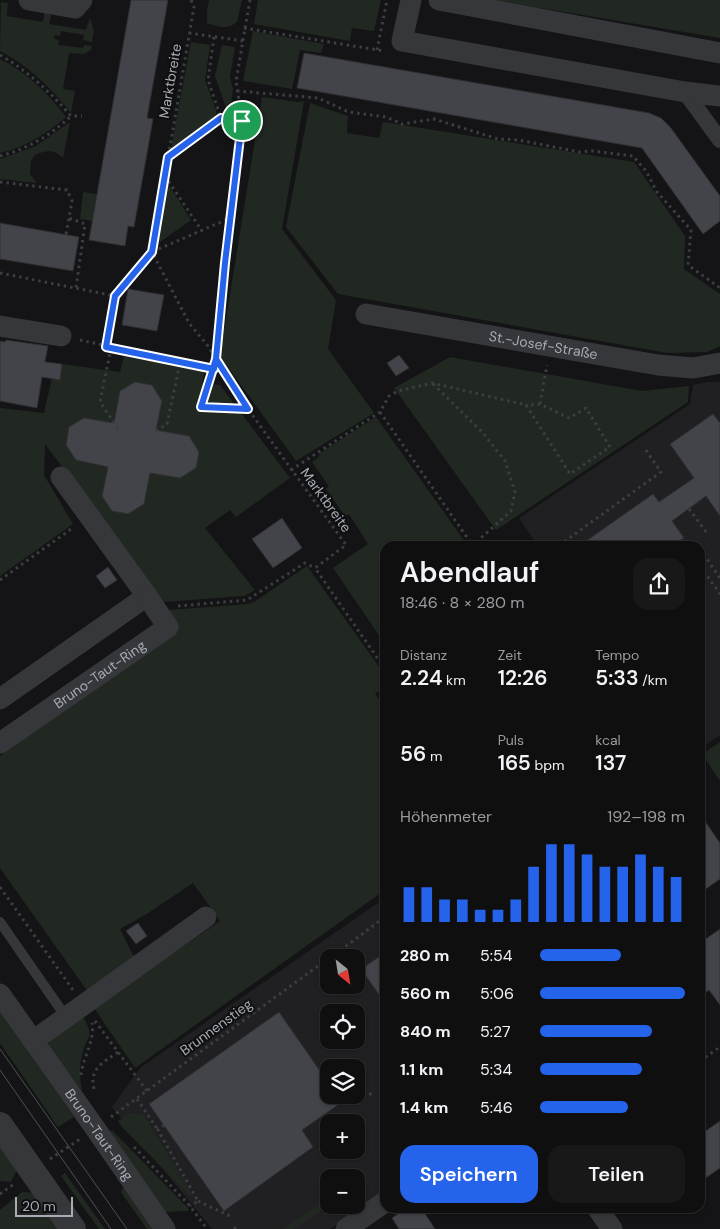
<!DOCTYPE html>
<html lang="de">
<meta charset="utf-8">
<style>
:root{--surface:#0f0f10;--page:#181819;--text:#f1f3f6;--muted:#9b9c9f;--line:#2f2f30;--accent:#2563eb}
body{margin:0;font-family:"DM Sans",sans-serif;background:var(--page);color:var(--text);height:100vh;display:flex;flex-direction:column;font-size:19px;white-space:nowrap}
*{box-sizing:border-box;margin:0}
p{font-size:16px;color:var(--muted)}
.icon{flex:none;width:28px;height:28px;fill:none;stroke:currentColor;stroke-width:2;stroke-linecap:round;stroke-linejoin:round}
.map{position:relative;flex:1;overflow:hidden}
.panel{position:absolute;left:380px;top:541px;width:325px;height:672px;display:flex;flex-direction:column;background:var(--surface);border-radius:15px;box-shadow:0 1px 4px #0004,0 0 0 1px var(--line)}
.panel>*{flex:none}
.needle{width:32px;rotate:150deg}
.tools{position:absolute;left:320px;top:949px;display:grid;gap:10px}
.tools a{display:grid;place-items:center;width:45px;height:45px;border-radius:10px;background:var(--surface);box-shadow:0 1px 4px #0004,0 0 0 1px var(--line);font-size:25px}
.scale{position:absolute;left:15px;bottom:12px;width:58px;box-sizing:border-box;padding-left:5px;border:2px solid #a7acb5;border-top:0;font-size:14px;line-height:18px;white-space:nowrap;color:#a7acb5;-webkit-text-stroke:4px #0f0f11;paint-order:stroke}
.pin{position:absolute;display:grid;place-items:center;width:42px;height:42px;color:#fff;margin:-21px;border:2px solid #fff;border-radius:50%;box-shadow:0 1px 5px #0007}
.round{display:grid;place-items:center;flex:none;width:52px;height:52px;border-radius:15px;background:var(--page)}
.head{display:flex;align-items:center;justify-content:space-between;height:85px;padding:0 20px}
h1{font-size:28px;font-weight:600;line-height:38px}
.stats{display:grid;grid-template-columns:repeat(3,1fr);gap:8px;height:85px;padding:5px 20px}
.stats div{display:grid;align-content:center}
.stats b{font-size:21px;font-weight:600}
.stats small{font-size:14px;font-weight:400}
.stats p{font-size:14px}
.chart{height:140px;padding:10px 20px}
.chart p{display:flex;justify-content:space-between}
.chart svg{width:100%;height:90px;margin-top:5px;stroke:var(--accent);stroke-width:6}
.cta{display:flex;gap:10px;margin-top:auto;padding:10px 20px}
.cta a{flex:1;height:58px;border-radius:15px;background:var(--accent);color:#fff;font-size:20px;font-weight:600;line-height:58px;text-align:center}
.cta a+a{background:var(--page);color:var(--text)}
ul{padding:0 20px;list-style:none;font-size:16px}
li{display:grid;grid-template-columns:80px 60px 1fr;align-items:center;height:38px}
li i{height:12px;border-radius:6px;background:var(--accent)}
.map>svg:first-child{display:block}
.built{fill:#202023;fill-rule:evenodd}
.green{fill:#212821}
.building{fill:#434449;stroke:#2e2f32}
.lines{fill:none;stroke-linecap:round;stroke-linejoin:round}
.path{stroke:#3b3e42;stroke-width:3;stroke-dasharray:2.5 4;stroke-linecap:butt}
.service{stroke:#35373b;stroke-width:10}
.pedestrian{stroke:#35373b;stroke-width:16}
.minor{stroke:#35373b;stroke-width:21}
.tertiary{stroke:#35373b;stroke-width:26}
.tram{stroke:#4f5155;stroke-width:1}
.route-casing{stroke:#fff;stroke-width:10}
.route{stroke:#2563eb;stroke-width:6}
.labels{text-anchor:middle;dominant-baseline:central;stroke-width:4;stroke-linejoin:round;paint-order:stroke}
.street-label{font-size:14px;fill:#a7acb5;stroke:#0f0f11}
</style>
<div class="map">
<svg width="720" height="1229" viewBox="0 0 720 1229">
<rect width="100%" height="100%" fill="#141416"/>
<path class="built" d="M707 382H720V735L700 749V546H538L519 518 690 404 693 385Z
M385 898V1190L330 1229H212L112 1107 140 1068ZM329 958H356V985H329ZM329 1012H356V1040H329ZM329 1068H356V1095H329ZM329 1122H356V1150H329ZM329 1178H356V1205H329Z"/>
<path class="green" d="M209 0H242L237 22C227 30 219 27 207 23V11Z
M258 0H381L374 31 352 28 350 41 254 24Z
M493 0H720V38Z
M1 2 8 3 7 16 43 22 45 10 52 11 49 24 86 30 90 18 94 31 92 42 83 40 84 35 61 31 60 36 55 35 54 39 59 40 58 45 83 48 84 45 92 46 91 50 84 54 69 53 63 89 75 91 71 113C52 89 28 65 0 51Z
M253 31 324 44 321 53 300 50 292 89 243 81Z
M191 42 210 45 205 80 216 110 217 119 170 154Z
M222 45 235 47 230 77 233 89 230 111H227L215 76Z
M0 59C26 72 49 94 66 117 46 134 26 147 0 153Z
M262 97 298 102 304 101 282 229 336 300 328 349 374 413 296 461 220 356Z
M310 103 348 116 347 133 379 138 383 122 634 162 685 236 684 269 720 294V346L707 352 667 353 338 294 286 227Z
M70 122 63 158C55 149 46 150 35 155L31 161 30 174 37 183 0 179V159L36 146Z
M167 182 191 220 160 242 157 241Z
M83 192 97 194 92 221 80 219Z
M124 356 204 372 202 383 220 385 290 478 236 517 230 510 205 528 255 590 244 596 163 602 45 444 44 475 73 524 0 576V408L44 413 52 378 62 364 120 372Z
M450 357 642 391 689 386 688 402 496 530 394 388Z
M376 417 468 546H385V644L333 568 368 544 349 514 345 516 326 489 329 486 312 462 318 458 320 453Z
M307 566 385 675V686L375 694 385 707V890L135 1068 94 1008 220 921 193 883 145 915 120 929 135 959 88 992 0 868V756L178 625 168 610 248 604 254 602Z
M720 742V781L702 754Z
M0 1012 74 1117 58 1127 0 1043Z
M82 1015C96 1039 87 1034 82 1055 79 1068 80 1079 82 1091L47 1046 54 1036Z
M130 1113 144 1115 191 1193V1197L122 1127 118 1121Z
M112 1130 188 1208V1211L164 1212 109 1132Z
M0 1143 18 1168 11 1182 0 1181Z
M65 1173 105 1229H99L61 1176Z
M124 1186 154 1229H147L121 1192Z
M22 1192 36 1193 61 1229H0V1210Z
M329 1198V1205L294 1229H283Z"/>
<path class="building" d="M131 0H168L147 118 153 119 146 159 134 227 128 226 125 246 89 240Z
M304 53 649 113 661 118 671 128 720 196V221L703 234 642 148 297 88Z
M0 223 79 237 73 271 0 259Z
M128 289 164 295 157 331 122 325Z
M6 340 48 346 45 362 62 364 60 380 42 377 37 408 0 401V341L5 342Z
M399 355 409 368 396 376 387 363Z
M135 382 152 385 162 401 156 430 189 436 199 452 196 468 180 478 150 473 144 504 128 514 112 511 102 496 108 467 76 460 66 445 69 427 84 418 114 423 120 391Z
M713 414 720 423V516L706 496 672 521 684 538 672 546H579L653 494 659 502 694 478 670 444Z
M282 518 302 548 273 568 252 539Z
M108 567 117 580 105 588 96 576Z
M700 814 720 843V879L700 893Z
M138 923 147 936 136 944 126 931Z
M720 929V1005L709 990 700 996V943Z
M385 953V1003L361 969Z
M279 1012 329 1084V1095H352L302 1130 313 1147 224 1211 149 1104Z
M720 1121V1168L700 1182V1135Z
M405 1209H422L435 1229H399L392 1218Z"/>
<g class="lines">
<path class="path" d="M191 0 194 7 152 252 189 323 208 346 248 409 346 545 315 568 385 669
M244 28 384 51
M189 33 243 41
M214 37 208 80 221 118 242 121
M377 50 387 0
M0 55C28 71 50 92 71 116H82
M237 91 318 98 349 112 386 117 402 124 434 119 498 139 518 140 579 152 593 151 633 156 646 171 657 192 691 230 688 265 720 288
M0 156C27 149 50 136 71 116
M169 157 221 118
M165 176 202 231
M0 182 67 190 72 201 69 218 85 224 76 288
M66 234 69 218
M0 273 115 296 106 347
M115 296 152 252 230 218
M80 340 214 369 242 121 236 81 250 0
M111 348 100 402 119 430
M214 369 201 407 248 409
M433 384 483 433 505 461 515 492 511 511 472 546
M540 404 547 365
M380 412 473 546
M156 431 167 424 180 363
M291 470 380 412 389 396 398 391 432 383 526 405 570 474 610 447 586 408 569 418 540 404 526 405
M689 509 707 533
M695 542 698 546
M562 546 561 544 661 472 645 449
M700 549 720 578
M700 566 720 594
M0 580 74 527
M178 606 247 600 305 563 315 568
M0 887 73 990
M330 958 385 917
M95 1021 147 1091
M700 1061 720 1047
M81 1075C83 1057 95 1041 92 1023
M94 1089C89 1068 103 1063 118 1052
M356 1094H372
M137 1099 158 1130
M111 1117 329 958
M164 1125 158 1130 198 1201 190 1206
M134 1147 190 1206 207 1229
M50 1159 80 1139
M0 1194 14 1184
M198 1201 230 1216
M234 1229 238 1226"/>
<path class="service" d="M0 922 66 1017"/>
<path class="pedestrian" d="M685 92 720 140"/>
<g class="minor">
<path d="M29 0 75 8 82 0"/>
<path d="M411 0 402 41 685 92 720 96"/>
<path d="M439 0 720 53"/>
<path id="s1" d="M366 314 658 365 693 368 720 363"/>
<path d="M0 326 61 336"/>
<path d="M0 699 147 596 61 477"/>
<path id="s2" d="M0 743 168 627 147 596"/>
<path id="s3" d="M0 994 95 1128 165 1229"/>
<path d="M33 1041 206 917"/>
<path d="M598 1209 612 1229"/>
<path d="M346 1229 385 1202"/>
</g>
<path class="tertiary" d="M0 1125 73 1229"/>
<path class="tram" d="M0 1049 127 1229
M0 1070 111 1229"/>
</g>
<g class="lines">
<defs>
<path id="route" d="M242 121 221 118 168 157 152 252 115 296 106 347 214 369 216 359 248 409 201 407 216 359 225 263 242 121"/>
</defs>
<use href="#route" class="route-casing"/>
<use href="#route" class="route"/>
</g>
<g class="labels">
<g class="street-label">
<text transform="translate(170 81) rotate(-80)">Marktbreite</text>
<text stroke="none"><textPath href="#s1" startOffset="180">St.-Josef-Straße</textPath></text>
<text transform="translate(326 500) rotate(54)">Marktbreite</text>
<text stroke="none"><textPath href="#s2" startOffset="121">Bruno-Taut-Ring</textPath></text>
<text transform="translate(216 1027) rotate(-36)">Brunnenstieg</text>
<text stroke="none"><textPath href="#s3" startOffset="172">Bruno-Taut-Ring</textPath></text>
</g>
</g>
</svg>
<div class="tools">
<a><svg class="needle" viewBox="-14 -14 28 28"><path d="M0-13l5 13h-10z" fill="#e53935"/><path d="M0 13l5-13h-10z" fill="#9b9c9f"/></svg></a>
<a><svg class="icon" aria-label="locate" viewBox="0 0 24 24"><circle cx="12" cy="12" r="6"/><path d="M12 2v4M12 18v4M2 12h4M18 12h4"/></svg></a>
<a><svg class="icon" aria-label="layers" viewBox="0 0 24 24"><path d="M12 4l9 5-9 5-9-5zM3 14l9 5 9-5"/></svg></a>
<a>+</a>
<a>−</a>
</div>
<div class="scale">20 m</div>
<div class="pin" style="left:242px;top:121px;background:#1e9e55"><svg class="icon" aria-label="arrive" viewBox="0 0 24 24"><path d="M6 21V4h12l-3 4 3 4H6"/></svg></div>
<section class="panel">
<div class="head"><div><h1>Abendlauf</h1><p>18:46 · 8 × 280 m</p></div><a class="round"><svg class="icon" aria-label="share" viewBox="0 0 24 24"><path d="M12 15V3M7 8l5-5 5 5M5 13v7h14v-7"/></svg></a></div>
<div class="stats">
<div><p>Distanz</p><b>2.24<small> km</small></b></div>
<div><p>Zeit</p><b>12:26</b></div>
<div><p>Tempo</p><b>5:33<small> /km</small></b></div>
</div>
<div class="stats">
<div><b>56<small> m</small></b></div>
<div><p>Puls</p><b>165<small> bpm</small></b></div>
<div><p>kcal</p><b>137</b></div>
</div>
<div class="chart"><p><span>Höhenmeter</span>192–198 m</p>
<svg viewBox="0 0 160 44" preserveAspectRatio="none"><path d="M5 44V27M15 44V27M25 44V33M35 44V33M45 44V38M55 44V38M65 44V33M75 44V17M85 44V6M95 44V6M105 44V11M115 44V17M125 44V17M135 44V11M145 44V17M155 44V22"/></svg>
</div>
<ul>
<li><b>280 m</b>5:54<i style="width:56%"></i></li>
<li><b>560 m</b>5:06<i style="width:100%"></i></li>
<li><b>840 m</b>5:27<i style="width:77%"></i></li>
<li><b>1.1 km</b>5:34<i style="width:70%"></i></li>
<li><b>1.4 km</b>5:46<i style="width:61%"></i></li>
</ul>
<div class="cta"><a>Speichern</a><a>Teilen</a></div>
</section>
</div>
